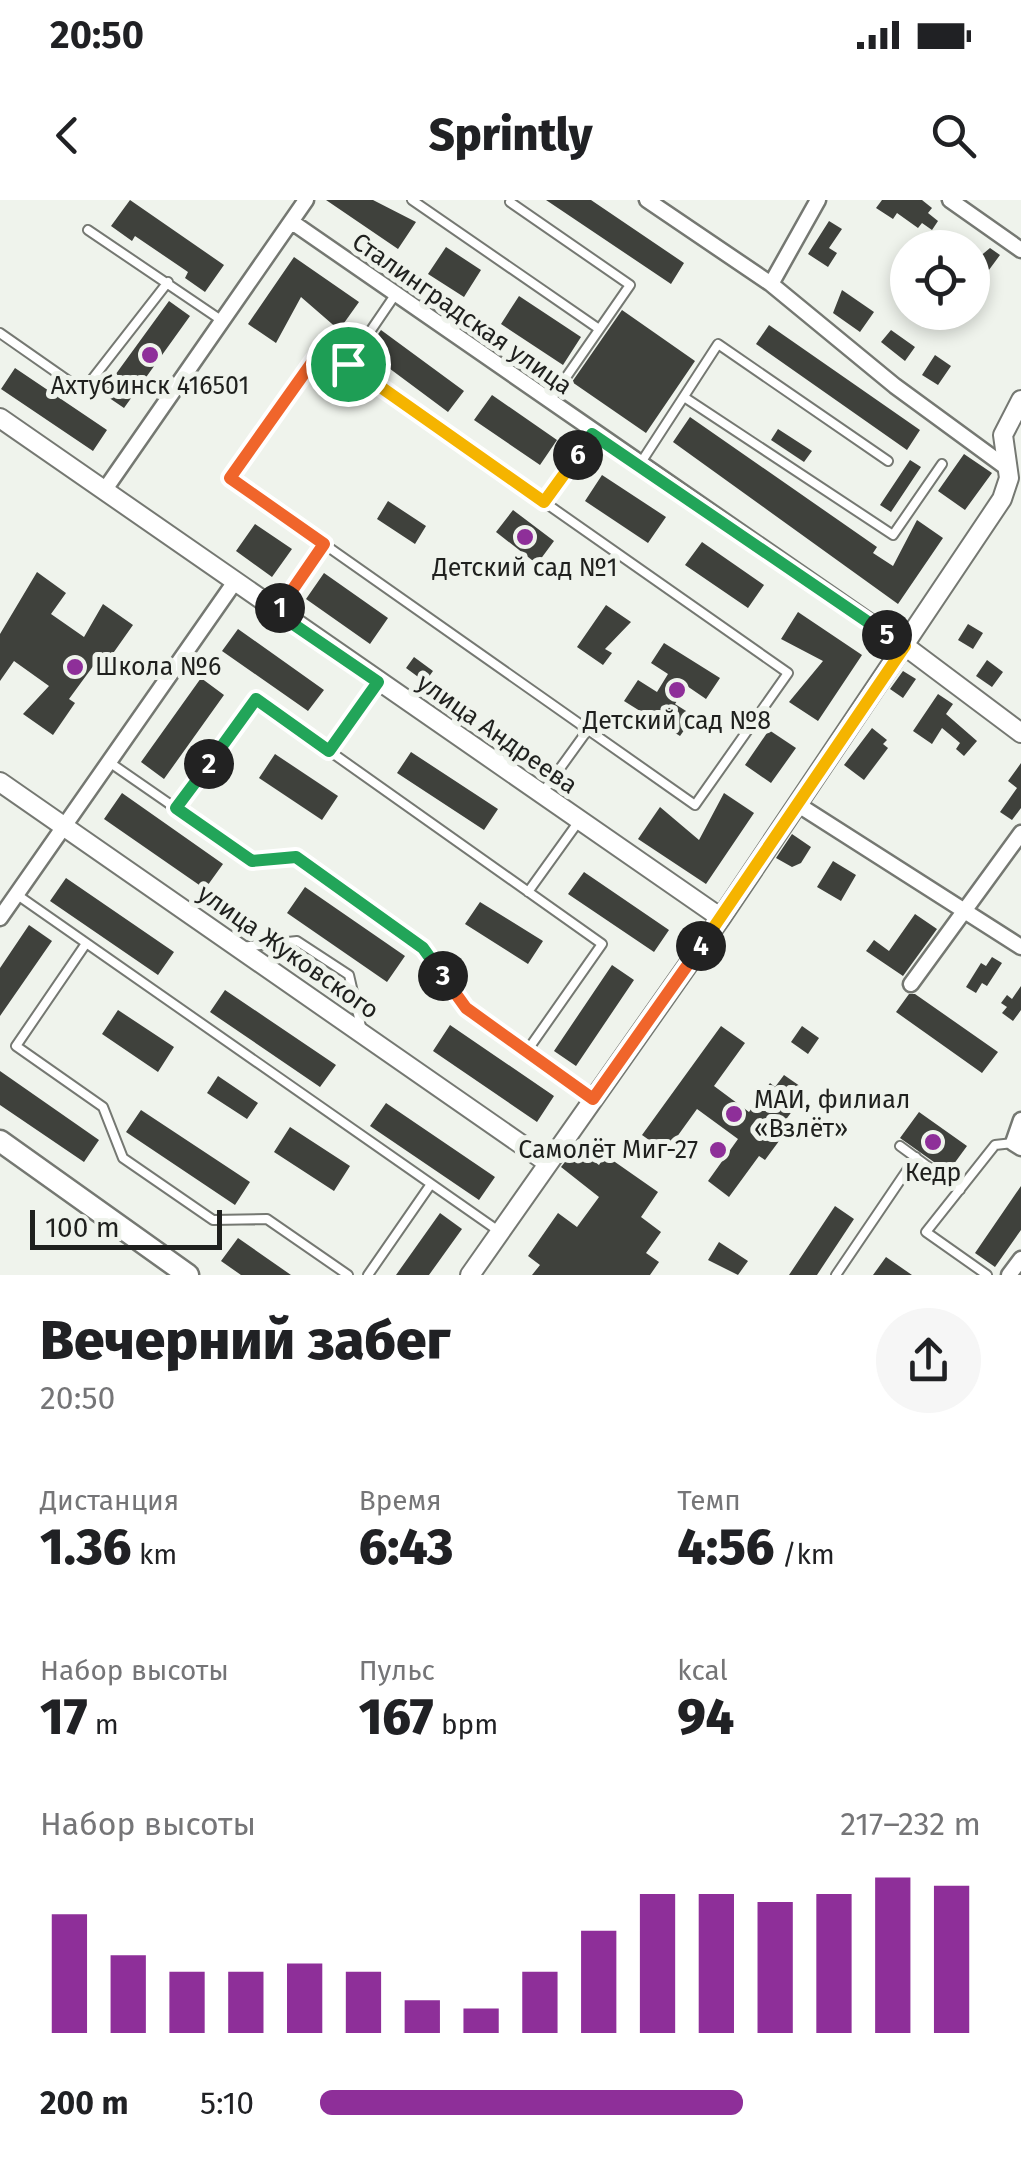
<!DOCTYPE html>
<html lang="ru">
<meta charset="utf-8">
<style>
:root{--surface:#fff;--page:#f6f6f6;--text:#202124;--muted:#757577;--accent:#8e2f99}
body{margin:0;font-family:"Fira Sans",sans-serif;background:var(--page);color:var(--text);height:100vh;display:flex;flex-direction:column;font-size:38px;white-space:nowrap}
*{box-sizing:border-box;margin:0}
p{font-size:32px;color:var(--muted)}
.icon{flex:none;width:55px;height:55px;fill:none;stroke:currentColor;stroke-width:2;stroke-linecap:round;stroke-linejoin:round}
.map{position:relative;height:1075px;overflow:hidden}
.drawer{display:flex;flex-direction:column;background:var(--surface);flex:1}
.drawer>*{flex:none}
.buttons{position:absolute;left:890px;top:30px;display:grid;gap:20px}
.buttons a{display:grid;place-items:center;width:100px;height:100px;border-radius:50%;background:var(--surface);box-shadow:0 5px 15px #0003;font-size:50px}
.scale{position:absolute;left:30px;bottom:25px;width:192px;box-sizing:border-box;padding-left:10px;border:5px solid #1f201e;border-top:0;font-size:28px;line-height:35px;white-space:nowrap;color:#1f201e;-webkit-text-stroke:8px #eff3ec;paint-order:stroke}
.pin{position:absolute;display:grid;place-items:center;width:85px;height:85px;color:#fff;margin:-42px;border:5px solid #fff;border-radius:50%;box-shadow:0 2px 10px #0007}
.km{position:absolute;width:50px;height:50px;margin:-25px;border-radius:50%;background:#222;color:#fff;font-size:28px;line-height:50px;text-align:center}
.round{display:grid;place-items:center;flex:none;width:105px;height:105px;border-radius:52px;background:var(--page)}
.headline{display:flex;align-items:center;justify-content:space-between;height:170px;padding:0 40px}
h1{font-size:55px;font-weight:800;line-height:75px}
.metrics{display:grid;grid-template-columns:repeat(3,1fr);gap:15px;height:170px;padding:10px 40px}
.metrics div{display:grid;align-content:center}
.metrics b{font-size:50px;font-weight:800}
.metrics small{font-size:28px;font-weight:400}
.metrics p{font-size:28px}
.chart{height:280px;padding:20px 40px}
.chart p{display:flex;justify-content:space-between}
.chart svg{width:100%;height:180px;margin-top:10px;stroke:var(--accent);stroke-width:6}
ul{padding:0 40px;list-style:none;font-size:32px}
li{display:grid;grid-template-columns:160px 120px 1fr;align-items:center;height:75px}
li i{height:25px;border-radius:12px;background:var(--accent)}
.status{display:flex;justify-content:space-between;align-items:center;height:70px;padding:0 50px;background:var(--surface);direction:ltr}
.status svg{height:28px;fill:currentColor}
header{display:flex;justify-content:space-between;align-items:center;height:130px;padding:0 40px;background:var(--surface);font-size:45px;font-weight:800}
.map>svg:first-child{display:block}
.building{fill:#3f413c}
.lines{fill:none;stroke-linecap:round;stroke-linejoin:round}
.service-casing{stroke:#757872;stroke-width:12}
.minor-casing{stroke:#757872;stroke-width:19}
.tertiary-casing{stroke:#757872;stroke-width:22}
.secondary-casing{stroke:#757872;stroke-width:25}
.service{stroke:#fff;stroke-width:8}
.minor{stroke:#fff;stroke-width:14}
.tertiary{stroke:#fff;stroke-width:18}
.secondary{stroke:#fff;stroke-width:20}
.split-1-casing{stroke:#fff;stroke-width:20}
.split-2-casing{stroke:#fff;stroke-width:20}
.split-3-casing{stroke:#fff;stroke-width:20}
.split-4-casing{stroke:#fff;stroke-width:20}
.split-5-casing{stroke:#fff;stroke-width:20}
.split-6-casing{stroke:#fff;stroke-width:20}
.split-7-casing{stroke:#fff;stroke-width:20}
.split-1{stroke:#f0652b;stroke-width:12}
.split-2{stroke:#22a559;stroke-width:12}
.split-3{stroke:#22a559;stroke-width:12}
.split-4{stroke:#f0652b;stroke-width:12}
.split-5{stroke:#f5b400;stroke-width:12}
.split-6{stroke:#22a559;stroke-width:12}
.split-7{stroke:#f5b400;stroke-width:12}
.poi-dot{fill:#8e2f99;stroke:#eff3ec;stroke-width:4}
.labels{text-anchor:middle;dominant-baseline:central;stroke-width:10;stroke-linejoin:round;paint-order:stroke}
.street-label{font-size:25px;fill:#1f201e;stroke:#eff3ec}
.poi-label{font-size:25px;fill:#1f201e;stroke:#eff3ec}
</style>
<div class="status"><b>20:50</b><svg viewBox="0 0 49 12"><path d="M0 12V9h3v3zM5 12V6h3v6zM10 12V3h3v9zM15 12V0h3v12zM26 1h20v11H26zM47 4h2v5h-2z"/></svg></div>
<header><svg class="icon" aria-label="back" viewBox="0 0 24 24"><path d="M15 5l-7 7 7 7"/></svg>Sprintly<svg class="icon" aria-label="search" viewBox="0 0 24 24"><circle cx="10" cy="10" r="6"/><path d="M15 15l6 6"/></svg></header>
<div class="map">
<svg width="1021" height="1075" viewBox="0 0 1021 1075">
<rect width="100%" height="100%" fill="#eff3ec"/>
<path class="building" d="M130 0 224 65 205 92 185 78 188 72 135 36 132 41 111 26Z
M326 0H373L416 22 398 49Z
M546 0H591L684 63 671 84Z
M882 0H922L932 8 928 13 938 21 932 30 922 23 918 28 897 13 893 19 876 8Z
M829 21 842 29 829 48 837 53 828 67 808 54Z
M446 47 481 70 464 97 428 74Z
M990 48 1000 55 983 78 972 70V63Z
M294 57 359 102 339 130 301 97 276 143 248 124Z
M842 90 874 112 860 132 833 113Z
M519 96 581 137 563 165 501 124Z
M169 101 190 116 124 208 102 193Z
M622 110 695 161 646 233 572 182Z
M769 125 920 230 907 250 756 144Z
M381 130 464 191 448 212 366 151Z
M891 130 915 147 905 161 881 142Z
M935 155 951 166 938 185 922 175Z
M15 168 107 230 93 251 1 189Z
M492 195 557 240 540 265 474 220Z
M690 217 877 347 873 353 893 366 917 320 943 338 898 404 673 242Z
M778 229 812 251 804 262 771 240Z
M964 254 992 273 965 310 938 291Z
M910 260 921 267 891 312 880 305Z
M602 275 666 317 648 343 585 301Z
M388 301 426 326 415 344 377 319Z
M513 310 554 341 537 364 496 332Z
M255 324 292 349 272 377 236 351Z
M702 342 764 385 748 408 685 365Z
M37 372 66 393 51 414 84 437 103 404 133 425 109 459 102 454 69 499 75 503 53 535 23 514 49 486 14 461 0 481V434Z
M324 373 388 418 370 444 306 399Z
M606 405 631 422 605 449 612 453 603 465 577 447Z
M798 412 862 455 818 521 789 502 823 461 781 439Z
M968 424 983 433 973 449 958 440Z
M238 429 324 490 308 511 222 451Z
M664 443 720 478 706 499 687 486 675 504 694 516 680 536 624 501 638 480 657 492 668 474 651 463Z
M414 457 433 471 425 482 406 468Z
M987 460 1003 472 992 487 976 476Z
M903 471 916 479 903 498 890 489Z
M201 478 224 495 164 579 141 562Z
M938 494 953 504 946 514 977 541 964 556 956 549 960 543 942 528 932 544 913 531Z
M872 528 887 540 883 544 888 548 864 580 844 565Z
M769 530 796 548 771 583 745 565Z
M411 552 498 609 484 630 397 573Z
M275 554 338 596 322 620 259 578Z
M1021 563V608L1012 620 1000 612 1017 588 1008 581Z
M122 593 223 664 205 689 104 619Z
M724 593 754 613 706 684 638 639 660 607 699 640Z
M792 634 811 647 801 663 792 667 776 658Z
M833 661 856 675 841 701 817 687Z
M584 672 669 730 654 752 568 694Z
M66 678 174 752 158 775 50 701Z
M305 687 405 756 387 782 287 713Z
M480 702 543 741 528 764 465 724Z
M915 714 937 729 903 776 866 751 874 740 889 751Z
M29 725 52 741 0 816V768Z
M992 757 1002 763 987 786 982 783 976 793 966 787 981 763 986 766Z
M612 765 634 780 576 866 554 851Z
M1021 786V810L1013 821 1002 813 1007 807 1001 803 1007 795 1012 799Z
M225 790 336 865 320 887 210 812Z
M909 794H915L998 852 982 873 896 812Z
M118 810 174 847 158 872 102 834Z
M450 825 554 896 537 922 433 851Z
M721 826 745 843 714 886 749 912 770 883 775 887 784 875 807 891 776 933 782 937 765 960 759 956 729 997 708 981 738 939 697 909 666 952 642 935Z
M802 826 819 838 808 854 791 842Z
M0 871 99 940 84 962 0 905Z
M218 876 258 903 247 919 207 893Z
M386 903 495 977 479 1000 370 926Z
M141 910 250 982 235 1005 126 932Z
M919 912 967 946 948 972 900 938Z
M290 927 350 966 334 991 274 952Z
M576 948 599 965 605 955 658 992 641 1017 661 1032 646 1053 659 1062 650 1075H532L540 1065 528 1056 558 1013 577 1027 599 997 561 967Z
M1021 986V1030L995 1067 975 1053Z
M835 1006 854 1019 817 1075H789Z
M440 1013 462 1029 429 1075H396Z
M238 1038 291 1075H241L221 1061Z
M719 1042 748 1061 738 1075 708 1060Z
M886 1057 912 1075H873Z"/>
<g class="lines">
<defs>
<path id="service" d="M412 0 599 129
M510 2 630 85 551 199
M88 30 221 120
M0 133 83 191 168 82
M323 147 788 473 695 605 230 278Z
M348 164 395 95
M684 197 893 335 942 264
M640 264 718 144 888 261
M544 302 593 233
M278 410 324 344
M329 551 378 482
M109 562 252 661 296 657 423 748 466 809 593 899
M543 592 587 531
M176 608 256 499 602 744 527 851
M528 692 579 621
M16 694 500 1032
M85 745 16 846 103 907 123 958 213 1020 267 1019 348 1075
M241 747 297 741 349 775 362 831
M900 946 960 990
M368 1075 431 984
M836 1075 916 957
M987 1075 926 1032 995 945 1013 943"/>
<path id="minor" d="M647 0 771 84 895 186 1007 268
M950 0 1021 50
M292 22 905 446
M771 84 818 0
M106 288 306 0
M797 604 1021 747
M0 718 234 383
M911 784 1021 633
M1021 920 1013 943 1021 948
M1009 1075 1021 1059"/>
<path id="tertiary" d="M0 218 721 718
M905 446 1021 533
M0 582 548 963
M470 1075 721 718 1002 299 1009 278 1003 235 1021 200"/>
<path id="secondary" d="M0 941 188 1075"/>
</defs>
<use href="#service" class="service-casing"/>
<use href="#minor" class="minor-casing"/>
<use href="#tertiary" class="tertiary-casing"/>
<use href="#secondary" class="secondary-casing"/>
<use href="#service" class="service"/>
<use href="#minor" class="minor"/>
<use href="#tertiary" class="tertiary"/>
<use href="#secondary" class="secondary"/>
</g>
<g class="lines">
<defs>
<path id="split-1" d="M280 408 324 344 230 278 323 147 348 164"/>
<path id="split-2" d="M209 564 256 499 329 551 378 482 277 413 280 408"/>
<path id="split-3" d="M209 564 176 608 252 661 296 657 423 748 443 776"/>
<path id="split-4" d="M443 776 466 808 593 899 701 746"/>
<path id="split-5" d="M701 746 905 446 887 435"/>
<path id="split-6" d="M578 255 592 234 887 435"/>
<path id="split-7" d="M348 164 544 302 578 255"/>
</defs>
<use href="#split-1" class="split-1-casing"/>
<use href="#split-2" class="split-2-casing"/>
<use href="#split-3" class="split-3-casing"/>
<use href="#split-4" class="split-4-casing"/>
<use href="#split-5" class="split-5-casing"/>
<use href="#split-6" class="split-6-casing"/>
<use href="#split-7" class="split-7-casing"/>
<use href="#split-1" class="split-1"/>
<use href="#split-2" class="split-2"/>
<use href="#split-3" class="split-3"/>
<use href="#split-4" class="split-4"/>
<use href="#split-5" class="split-5"/>
<use href="#split-6" class="split-6"/>
<use href="#split-7" class="split-7"/>
</g>
<g class="poi-dot">
<circle cx="150" cy="155" r="10"/>
<circle cx="525" cy="337" r="10"/>
<circle cx="75" cy="467" r="10"/>
<circle cx="677" cy="490" r="10"/>
<circle cx="734" cy="914" r="10"/>
<circle cx="933" cy="942" r="10"/>
<circle cx="718" cy="950" r="10"/>
</g>
<g class="labels">
<g class="street-label">
<text transform="translate(462 114) rotate(35)">Сталинградская улица</text>
<text transform="translate(497 534) rotate(35)">улица Андреева</text>
<text transform="translate(288 752) rotate(35)">улица Жуковского</text>
</g>
<g class="poi-label">
<text x="150" y="186">Ахтубинск 416501</text>
<text x="525" y="368">Детский сад №1</text>
<text x="95" y="467" text-anchor="start">Школа №6</text>
<text x="677" y="521">Детский сад №8</text>
<text x="754" y="900" text-anchor="start">МАИ, филиал<tspan x="754" dy="29">«Взлёт»</tspan></text>
<text x="698" y="950" text-anchor="end">Самолёт Миг-27</text>
<text x="933" y="973">Кедр</text>
</g>
</g>
</svg>
<div class="buttons">
<a><svg class="icon" aria-label="locate" viewBox="0 0 24 24"><circle cx="12" cy="12" r="6"/><path d="M12 2v4M12 18v4M2 12h4M18 12h4"/></svg></a>
</div>
<div class="scale">100 m</div>
<div class="pin" style="left:348px;top:164px;background:#1e9e55"><svg class="icon" aria-label="arrive" viewBox="0 0 24 24"><path d="M6 21V4h12l-3 4 3 4H6"/></svg></div>
<b class="km" style="left:280px;top:408px">1</b>
<b class="km" style="left:209px;top:564px">2</b>
<b class="km" style="left:443px;top:776px">3</b>
<b class="km" style="left:701px;top:746px">4</b>
<b class="km" style="left:887px;top:435px">5</b>
<b class="km" style="left:578px;top:255px">6</b>
</div>
<section class="drawer">
<div class="headline"><div><h1>Вечерний забег</h1><p>20:50</p></div><a class="round"><svg class="icon" aria-label="share" viewBox="0 0 24 24"><path d="M12 15V3M7 8l5-5 5 5M5 13v7h14v-7"/></svg></a></div>
<div class="metrics">
<div><p>Дистанция</p><b>1.36<small> km</small></b></div>
<div><p>Время</p><b>6:43</b></div>
<div><p>Темп</p><b>4:56<small> /km</small></b></div>
</div>
<div class="metrics">
<div><p>Набор высоты</p><b>17<small> m</small></b></div>
<div><p>Пульс</p><b>167<small> bpm</small></b></div>
<div><p>kcal</p><b>94</b></div>
</div>
<div class="chart"><p><span>Набор высоты</span>217–232 m</p>
<svg viewBox="0 0 160 44" preserveAspectRatio="none"><path d="M5 44V15M15 44V25M25 44V29M35 44V29M45 44V27M55 44V29M65 44V36M75 44V38M85 44V29M95 44V19M105 44V10M115 44V10M125 44V12M135 44V10M145 44V6M155 44V8"/></svg>
</div>
<ul>
<li><b>200 m</b>5:10<i style="width:64%"></i></li>
</ul>
</section>
